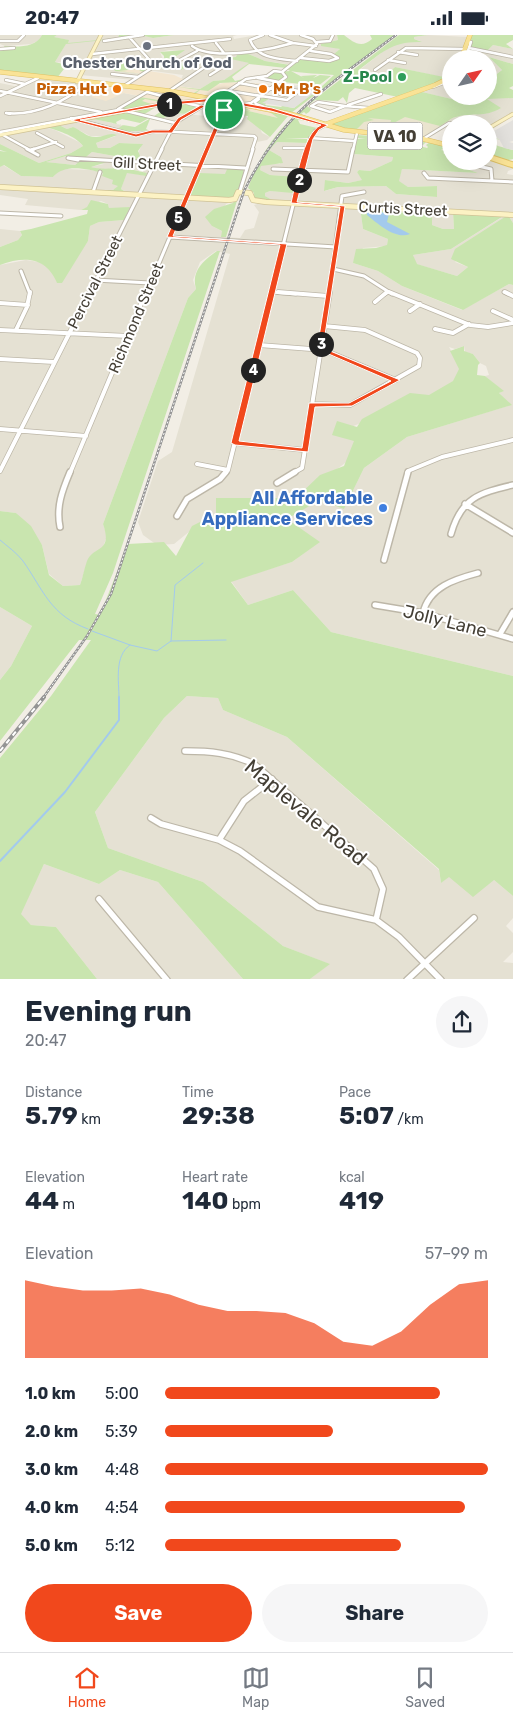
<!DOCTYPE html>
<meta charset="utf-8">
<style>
:root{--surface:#fff;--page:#f6f6f7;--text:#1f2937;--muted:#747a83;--line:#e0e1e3;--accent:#f1481c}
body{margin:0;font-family:Rubik,sans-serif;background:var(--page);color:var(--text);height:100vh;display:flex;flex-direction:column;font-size:19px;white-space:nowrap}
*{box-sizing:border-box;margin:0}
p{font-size:16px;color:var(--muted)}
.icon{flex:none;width:28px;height:28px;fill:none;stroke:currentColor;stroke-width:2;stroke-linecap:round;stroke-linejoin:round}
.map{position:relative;height:944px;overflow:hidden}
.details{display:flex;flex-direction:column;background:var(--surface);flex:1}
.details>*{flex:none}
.needle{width:32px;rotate:56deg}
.buttons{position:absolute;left:442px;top:15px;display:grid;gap:10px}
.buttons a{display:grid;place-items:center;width:55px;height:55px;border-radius:50%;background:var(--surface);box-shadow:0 5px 20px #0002;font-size:25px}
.pin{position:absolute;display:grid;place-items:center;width:42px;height:42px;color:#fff;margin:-21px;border:2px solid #fff;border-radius:50%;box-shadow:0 1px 5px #0007}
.km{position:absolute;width:25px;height:25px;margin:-12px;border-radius:50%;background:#222;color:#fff;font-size:14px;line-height:25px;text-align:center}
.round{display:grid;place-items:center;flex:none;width:52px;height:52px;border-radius:26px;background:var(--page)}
.head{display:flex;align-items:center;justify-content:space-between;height:85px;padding:0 25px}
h1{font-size:28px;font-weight:700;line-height:38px}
.metrics{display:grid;grid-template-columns:repeat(3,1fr);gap:8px;height:85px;padding:5px 25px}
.metrics div{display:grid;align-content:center}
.metrics b{font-size:25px;font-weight:700}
.metrics small{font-size:14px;font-weight:400}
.metrics p{font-size:14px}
.chart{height:140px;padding:10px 25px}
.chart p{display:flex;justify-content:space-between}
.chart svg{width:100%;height:90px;margin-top:5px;fill:var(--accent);opacity:.7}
.cta{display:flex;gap:10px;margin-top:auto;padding:10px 25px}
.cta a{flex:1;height:58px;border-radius:30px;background:var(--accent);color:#fff;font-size:20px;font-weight:700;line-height:58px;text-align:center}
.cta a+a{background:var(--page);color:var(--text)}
ul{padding:0 25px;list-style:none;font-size:16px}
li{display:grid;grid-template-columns:80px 60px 1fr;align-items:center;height:38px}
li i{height:12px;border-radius:6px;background:var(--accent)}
.status{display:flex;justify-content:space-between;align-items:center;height:35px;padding:0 25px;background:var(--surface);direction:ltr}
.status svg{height:14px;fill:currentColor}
.dock{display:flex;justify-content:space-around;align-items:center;height:70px;border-top:1px solid var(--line);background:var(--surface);font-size:14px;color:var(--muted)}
.dock a{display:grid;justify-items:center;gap:2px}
.dock .on{color:var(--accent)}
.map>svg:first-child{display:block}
.residential{fill:#e5e1d3;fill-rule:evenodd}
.commercial{fill:#f3e6d0}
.education{fill:#eae4cf}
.green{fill:#c9e5af;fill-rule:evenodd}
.parking{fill:#e3e1dd}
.water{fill:#a3caed}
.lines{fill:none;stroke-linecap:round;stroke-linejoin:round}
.stream-far1{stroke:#a3caed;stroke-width:1}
.stream{stroke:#a3caed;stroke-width:2}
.street-far4-casing{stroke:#bdb7a8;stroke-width:4}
.street-far3-casing{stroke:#bdb7a8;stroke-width:5}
.street-far2-casing{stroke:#bdb7a8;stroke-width:5.5}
.street-far1-casing{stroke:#bdb7a8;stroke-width:8}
.street-casing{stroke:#bdb7a8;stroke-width:8}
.secondary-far1-casing{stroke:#d0c396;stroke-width:4.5}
.secondary-casing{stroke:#d0c396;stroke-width:6}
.primary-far1-casing{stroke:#dec166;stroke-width:5}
.primary-casing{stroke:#dec166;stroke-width:7}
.street-far4{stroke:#fff;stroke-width:2.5}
.street-far3{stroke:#fff;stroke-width:3}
.street-far2{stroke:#fff;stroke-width:4}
.street-far1{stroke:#fff;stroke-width:5}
.street{stroke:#fff;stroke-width:5.5}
.secondary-far1{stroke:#fcf2c4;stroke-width:3}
.secondary{stroke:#fcf2c4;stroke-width:4.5}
.primary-far1{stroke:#fae396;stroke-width:4}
.primary{stroke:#fae396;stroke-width:5}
.rail-far1-casing{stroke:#949494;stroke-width:2.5}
.rail-casing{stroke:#949494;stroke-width:4}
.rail-far1{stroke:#fff;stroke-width:1;stroke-dasharray:2;stroke-linecap:butt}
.rail{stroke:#fff;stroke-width:2;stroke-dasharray:5;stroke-linecap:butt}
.primary-bridge-casing{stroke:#dec166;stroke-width:5;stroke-linecap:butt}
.primary-bridge{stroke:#fae396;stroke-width:4}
.route{fill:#f1481c;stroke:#fff;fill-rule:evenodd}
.worship-dot{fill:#6b7280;stroke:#fff;stroke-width:2}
.leisure-dot{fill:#2e9e5b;stroke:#fff;stroke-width:2}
.food-dot{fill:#e8710a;stroke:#fff;stroke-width:2}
.shop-dot{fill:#3f7fe0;stroke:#fff;stroke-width:2}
.labels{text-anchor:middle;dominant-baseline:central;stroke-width:4;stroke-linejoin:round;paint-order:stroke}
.far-worship-label{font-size:15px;font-weight:bold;fill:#5b616d;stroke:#fff}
.far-leisure-label{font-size:15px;font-weight:bold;fill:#27864d;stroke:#fff;text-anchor:end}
.far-food-label{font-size:15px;font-weight:bold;fill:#c56008;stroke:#fff;text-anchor:end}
.far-street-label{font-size:15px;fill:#443f35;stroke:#fff}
.shield{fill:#fff;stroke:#7c7972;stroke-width:1}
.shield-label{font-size:16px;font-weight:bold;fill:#443f35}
.shop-label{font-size:18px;font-weight:bold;fill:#366cbe;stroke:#fff;text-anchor:end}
.street-label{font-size:18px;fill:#443f35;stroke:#fff}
.near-street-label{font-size:21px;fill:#443f35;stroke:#fff}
</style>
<div class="status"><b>20:47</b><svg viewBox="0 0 49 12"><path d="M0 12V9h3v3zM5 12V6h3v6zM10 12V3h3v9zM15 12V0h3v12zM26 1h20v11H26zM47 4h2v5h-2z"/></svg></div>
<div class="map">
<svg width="513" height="945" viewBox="0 0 513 945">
<rect width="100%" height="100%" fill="#f2eee5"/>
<path class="residential" d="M0 0H42L40 5 31 9 5 11 0 9Z
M57 0H119L118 3 99 6 144 1 153 3 174 0H237L233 1 234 4 257 0H337L338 5 322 9 340 14 335 19 339 22 335 26 301 24 293 30 265 26 244 17 238 19V22L229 23 250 28 224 45 213 46 200 54 178 51 183 40 139 34 136 26 128 25 111 27 116 36 143 39 134 45 80 40 86 29 55 27 68 5 53 2ZM169 15 183 16 171 26 188 30 181 35 166 32 154 33 164 27 160 17Z
M428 0 469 2 465 15H468L469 13 487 16 493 10 513 14V29L489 22 502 35 489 45V24H451V44L395 32 384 42 357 37 390 11 396 8 420 6 414 4V2Z
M39 43 105 50 92 62 124 58 138 61 117 74 0 97V48L19 52Z
M451 45V56H446L451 59V61H467L466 64 456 65 421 57Z
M491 63H513V81L489 93V89L446 87 453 83 468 79 475 80 500 73 487 66V64Z
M175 78 206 81 243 79 259 91 262 98 270 102 267 105 257 107 248 131 251 133 237 164 226 169 212 191 222 196V202L240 203 245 195 254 193 259 177 254 170 271 165 265 161V158L270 156 294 157 297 142 270 140 260 135 261 131 265 129H280L281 122 269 115 277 107 309 108 310 104 354 106 352 119 393 122 392 126 370 136 359 135 357 137 363 145 348 148 325 145V156L338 152 386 151 396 159 437 162 436 151 408 152 398 146 402 134 478 138 464 133 461 129 464 126H489V122L513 130V134L508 136 507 139 513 140V188L508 180 455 227 468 232 457 241 416 229 413 220 451 214 504 181 453 178 454 194H443L432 190V176L360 172 363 194 388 204 387 211 363 213 353 228 378 236 402 251 462 275 509 249 513 250V641L331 597 293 555 248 570 231 546 292 527 319 507 286 484 320 465 344 473 364 433 407 402 511 370 499 358 503 356 485 341 489 340 486 331 480 328 473 319 465 317 464 311 455 314 449 312 461 333 455 345 435 358 351 392V402L358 410 353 422 304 459 215 482 195 492 174 509 157 510 143 500 138 487 158 426 172 417 230 219 216 216 200 227 193 245 196 254 188 263 103 489 107 501 103 512 88 525 80 550 63 551 49 539 42 510 16 478 0 476V230L26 225 39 227 52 234 57 247 88 206 90 191 99 187 124 185 130 172 114 175 109 173 108 169 101 166 81 175 25 170 28 164 0 160V132L3 130 21 141 53 142 59 135 66 134 91 135 104 138 102 141 111 143 119 151 113 155H100L128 158 121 154 127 137 146 141 143 136 129 135V130H138L134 128 142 109 119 108 110 113H98L96 108 116 101H90L73 92 67 94 56 88 87 82 124 91 117 94 143 95 149 97V99H159L171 97 175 88 161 85Z
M41 91 55 95 79 107 83 111 71 118 39 128 0 109V100Z
M92 117 131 124 129 128 121 132 102 135 90 132 104 129 81 125 75 130 45 127 66 121 79 123 86 122Z
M0 194 20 196 22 200 18 205 0 212Z
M0 572 32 591 11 631 0 645Z
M187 661 218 663 223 675 287 702 439 835 441 848 449 841 494 845 513 861V883L506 891 513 898V917L503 927 513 928V944H310L329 929 283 911 203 847 108 813 95 777 164 683Z
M44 829 99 849 120 835 158 847 243 944H97L56 892 31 890 20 879Z"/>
<path class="commercial" d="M124 32 174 40 185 45 179 51 199 54 227 47 270 49 265 52 270 54 246 69 277 76 278 83 240 74 224 75 187 67 155 71 133 65 139 61 124 58 106 66 92 62 105 50 124 51 143 39 115 36Z"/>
<path class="education" d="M397 64 453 83 423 104 344 95Z"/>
<path class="green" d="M42 0H57L54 2 69 5 68 8 118 3 119 0H174L153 3 144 1 66 9 55 27 67 30 57 43 0 35V15L17 13H5L4 11C17 12 36 13 42 0Z
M337 0H344C353 7 361 14 372 4L370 0H394L291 78 259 70 256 67 262 62 269 63 265 70 281 72 292 62 302 63 292 72 282 71 294 73 317 54 293 50 320 53 334 40C318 38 305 39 291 36L304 43 301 41 317 40 313 43 320 40 331 41 318 51 283 47 288 42 286 39V42L279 47 259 43 274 37 290 36 287 34 301 24 328 27 336 25 339 22 334 19 340 14 321 11V9L338 5Z
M399 0H428L414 2V4L422 7C392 6 383 17 360 34L358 38 384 42 395 32 449 43 398 62 355 53 349 58 347 68 343 62 338 66 315 65 307 71 311 74 309 77 306 79 304 77 301 79 311 83 295 79Z
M471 0H513V5L506 9 513 14 493 10 487 16 471 12 472 7 469 6Z
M185 15 171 25 188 30 181 35 166 32 154 33 164 27V21L160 17Z
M244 17 265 26 290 30 286 33 249 29 232 42 235 46 243 44 238 47 220 48 208 56 200 55 195 59H192L199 55 178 52 200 54 213 46 224 45 249 28 226 23 236 22 238 18Z
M489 22 513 29V51L509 53 513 55V63L487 64 501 73C484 83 473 77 456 82 448 84 447 88 440 91L405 82 390 90 391 85 368 83 374 85 364 87 355 96 330 89 422 57 456 65 466 64V61H489V45L502 35Z
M128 25 136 26 139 34 150 35 145 38 137 34 119 36 143 39 115 36 110 26Z
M140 62 164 66 165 68 145 64 142 66 158 71 143 80 122 77 149 83 140 88 122 84 116 87 117 89 135 92 151 83 156 85 150 84 146 94 150 96C138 95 127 98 116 95L123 90 88 83 121 77 118 74Z
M186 67 200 71 186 79 175 78 161 84 147 81H154L165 74 159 72V71Z
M245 73 251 76 244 75 278 83 268 76 289 80 270 102 247 84 248 81 224 79Z
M294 81 309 86 298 85 300 89 317 93 309 103H285L307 104V108L277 107 269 115 281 122 283 128 261 131 260 135 270 140 297 142 293 158 270 156 265 158V161L272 165H254V158L248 153C258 125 272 101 294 81Z
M57 89 67 94 73 92C81 95 87 103 97 102 104 102 109 97 117 100L96 108 98 113H110L119 108 143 109 138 116 140 121 134 128H140L130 130 129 134 147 138 146 141 127 138 121 154 129 159 96 157 100 155H113L118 151 112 149 113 145 102 141 103 138C87 134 65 128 53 142L21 141 4 130 0 132V116L7 117 0 115V109L39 128 71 118 83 111C75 100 56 95 43 91ZM92 117 131 124C127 135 101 135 91 132L107 127 81 125 75 130 46 127 66 121 79 123 86 122Z
M356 100 391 102 393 105 394 102 410 104 409 106 411 110 414 104 427 106 422 111 416 110 427 113 428 112 426 110 430 107 449 111 441 115 446 116 451 113 443 118 451 122V126H464L461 129 464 133 478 138 402 134 399 146 408 152 437 151V162L396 159 386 151 338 152 324 156 325 145 348 148 362 145 357 137 359 135 370 136 392 126 393 122 353 119 357 104H366L357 103Z
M489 101 505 106 497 104 492 107 498 111 513 115V124L505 126 489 120Z
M228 132 244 133 240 156 235 164 189 162 199 138 225 139Z
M239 159 226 202H221L222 196 212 191 205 182 214 174 233 168Z
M91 165 108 169 109 173 130 172 124 185 99 187 90 191 88 206 62 248H57C46 222 25 221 0 230V212L18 205 22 200 20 196 0 194 20 196 31 194 87 179 88 175H81L87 172Z
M360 172 432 176V190L443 194H454L453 177 505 180 451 214 413 220 417 229 457 241 468 232 451 224 455 214 508 180 513 188V250L509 249 463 275 402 251 378 236 353 228 356 214 376 213 387 210 388 204 363 194Z
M217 216H220L113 538 95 579 100 580 128 509 164 507 176 521 192 491 216 479V463H296L320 440 344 431 354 406 332 400 337 386 357 392 362 384 410 358 429 360 453 346 459 334 450 316 464 311V316L473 319 480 328 478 330 477 340 485 341 504 356 499 358 512 370 407 402 364 433 344 474 320 465 287 484 320 507 292 527 231 547 248 570 293 555 331 597 513 641V861L494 845 473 862 449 842 441 848 439 834 287 702 223 675 218 663 187 661 164 683 95 777 108 813 203 847 283 911 330 929 310 944H243L158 847 120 835 99 849 44 829 21 879 31 890 56 892 97 944H0V723L51 661 91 605H79L0 706V645L11 631 32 591 0 572V476L16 478 31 491 42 510 49 540 63 551 80 550C83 542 84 534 87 526 94 510 113 518 103 489L188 263 196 254C191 236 203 226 217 216Z"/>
<path class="parking" d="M289 50 318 55 294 73 262 68 269 64 266 62 268 61 286 64 288 61 278 58Z
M513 85V106L509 107 513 108V115L504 113 499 104 489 99Z"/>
<path class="water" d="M373 175 389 179 387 187 410 199C396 205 378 189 367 180V177Z"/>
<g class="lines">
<path class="stream-far1" d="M0 505C7 511 17 518 23 526 44 556 50 580 88 594
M92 596 130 610 157 616 171 606 226 605
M171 606 175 550 203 528
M119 663C119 646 114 621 130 610"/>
<path class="stream" d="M0 826 65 757 119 685V662"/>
<defs>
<path id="street-far4" d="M263 0 250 5C257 24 280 24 297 26
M270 0 293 8 316 11
M0 6H18L24 0
M104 6 143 0
M317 7 330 6 333 0
M216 8 224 18
M192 11C213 26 269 15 293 8
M469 13 513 22
M0 14 14 13
M398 17 417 20
M92 19 230 4
M301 23 329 26 338 23 331 19 311 16
M465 24 471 7H468
M388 25 405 28
M178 26 197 16
M375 35 406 13 465 14
M282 37 317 9 313 4 301 0
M112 39 138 42
M258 43 279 47
M6 45 25 49
M124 51 155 31 130 3
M433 52 451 45
M0 56 101 77
M229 56 287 65 299 56 287 54 284 56 239 48
M284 56 280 59 292 61
M0 61 38 43
M162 61 209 29 229 28 210 40
M216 64 246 44 267 41 274 36 282 37
M259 64 255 67 256 69 272 75
M318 67 345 71 330 77 311 71Z
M244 69 251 68 286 42 282 37
M348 70 381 59
M345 71 369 73
M10 79 6 78C37 81 64 67 88 48
M71 83 135 100 157 96 254 101 256 103 252 115
M175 88 118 74 147 57C179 65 215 81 248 70
M0 97 118 75
M37 98 63 112
M1 99 30 115
M310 103 354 106
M423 104 449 88 456 89
M284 113H307
M31 115 56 107
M161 115 175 88 203 71
M207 115 224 75
M306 115 315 96 325 90
M353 115 357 98"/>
<path id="street-far3" d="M27 114 38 120
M31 115 34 114
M78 125 68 123 245 133
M478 131 491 134 492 146
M273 134 348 137 353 114
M424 138 428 143 513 147
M240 156 253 114
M93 157 100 137
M0 178 61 181
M170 202 336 212
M333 234 364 241 392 259
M21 236 30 259
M95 245 150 248
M272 257 296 259
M504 257 508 259
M89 259 162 114
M146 259 207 114
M271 259 307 114
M329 259 342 161 364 157
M385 259 388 257"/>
<path id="street-far2" d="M278 257 328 261
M389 257 470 290 488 292 513 288
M505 257 513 261
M375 267 387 257
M0 268 28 270
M410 276 420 269
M493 276 513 285
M435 294 453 298 469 289
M0 295 128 301
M16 295 27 272 30 257
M259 310 324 315 396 345
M0 324 54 327
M312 369 350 370 419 331 420 323 417 318 365 295 324 291
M0 394 86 401
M235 408 305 415
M197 429 228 435
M0 436 90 257
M70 438 146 257
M225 438 228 435 272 257
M293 438 302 433 330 257
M407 438 408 436 442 422 513 405"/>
<path id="street-far1" d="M277 448 295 437
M465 469 513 498
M177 481 187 464 220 444 226 437
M60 492C56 472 62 456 70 437
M451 499C461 463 479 458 513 450
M384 525 408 437
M375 570 423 578 513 604
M423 578C429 552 455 544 478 538
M500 599 513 577"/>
<path id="street" d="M185 716C210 716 231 718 254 729L374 834 383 854 376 885
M151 783 161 789 219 805 240 816 318 872 376 885 399 902 441 945
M219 805 244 766 272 744
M99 864 167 945
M407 945 474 883"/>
<path id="secondary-far1" d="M77 47 101 0
M489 93 513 79
M0 100 157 70 214 64"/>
<path id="secondary" d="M0 152 229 165 235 164 238 157 250 158 253 165 266 167 513 180"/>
<path id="primary-far1" d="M461 24 470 0
M0 37 170 56 286 78
M298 81 344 95 423 104 451 111
M326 89 435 50 451 42"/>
<path id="primary" d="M489 122 513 130"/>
</defs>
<use href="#street-far4" class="street-far4-casing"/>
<use href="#street-far3" class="street-far3-casing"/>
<use href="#street-far2" class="street-far2-casing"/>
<use href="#street-far1" class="street-far1-casing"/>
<use href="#street" class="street-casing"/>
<use href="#secondary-far1" class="secondary-far1-casing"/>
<use href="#secondary" class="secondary-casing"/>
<use href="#primary-far1" class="primary-far1-casing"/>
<use href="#primary" class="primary-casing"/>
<use href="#street-far4" class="street-far4"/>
<use href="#street-far3" class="street-far3"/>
<use href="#street-far2" class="street-far2"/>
<use href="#street-far1" class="street-far1"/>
<use href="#street" class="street"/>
<use href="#secondary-far1" class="secondary-far1"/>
<use href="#secondary" class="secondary"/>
<use href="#primary-far1" class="primary-far1"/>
<use href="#primary" class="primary"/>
<defs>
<path id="rail-far1" d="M43 663 87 601 111 559 244 156C281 79 330 49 396 0"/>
<path id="rail" d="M0 716 44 662"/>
</defs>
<use href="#rail-far1" class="rail-far1-casing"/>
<use href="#rail" class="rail-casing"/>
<use href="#rail-far1" class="rail-far1"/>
<use href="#rail" class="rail"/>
<defs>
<path id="primary-bridge" d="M286 78 298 81"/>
</defs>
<use href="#primary-bridge" class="primary-bridge-casing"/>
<use href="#primary-bridge" class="primary-bridge"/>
</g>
<path class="route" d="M216 63 272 73 328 90 319 95 313 104 297 167 345 171 323 313 400 345 352 371 315 372 308 417 235 410 231 408 280 210 167 202 221 76 204 72 181 85 172 98H152L136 102 71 85 160 68ZM216 66 271 76 321 90C302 99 296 148 291 168L340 172 317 314 391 346 349 368H309L302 413 239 406 287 209 173 201 226 75 201 70 178 83 169 95H152L136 99 80 85 160 71Z"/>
<circle class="worship-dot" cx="147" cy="11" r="5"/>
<circle class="leisure-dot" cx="402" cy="42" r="5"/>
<g class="food-dot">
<circle cx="117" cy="54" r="5"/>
<circle cx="263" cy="54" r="5"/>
</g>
<circle class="shop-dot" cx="383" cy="473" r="5"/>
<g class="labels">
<g class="far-worship-label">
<text x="147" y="28">Chester Church of God</text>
</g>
<g class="far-leisure-label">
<text x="392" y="42">Z-Pool</text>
</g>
<g class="far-food-label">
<text x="107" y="54">Pizza Hut</text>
<text x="273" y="54" text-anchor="start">Mr. B's</text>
</g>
<g class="far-street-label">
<text transform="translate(147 129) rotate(3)">Gill Street</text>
<text transform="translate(403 174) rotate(3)">Curtis Street</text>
<text transform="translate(95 247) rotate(-63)">Percival Street</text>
<text transform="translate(136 283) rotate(-67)">Richmond Street</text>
</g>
<rect class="shield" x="367.5" y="87.5" width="55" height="27" rx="4"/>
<g class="shield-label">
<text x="395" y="101">VA 10</text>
</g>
<g class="shop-label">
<text x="373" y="463">All Affordable<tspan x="373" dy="21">Appliance Services</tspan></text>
</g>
<g class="street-label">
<text transform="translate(445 586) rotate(14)">Jolly Lane</text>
</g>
<g class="near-street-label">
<text transform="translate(306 777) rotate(40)">Maplevale Road</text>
</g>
</g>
</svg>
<div class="buttons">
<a><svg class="needle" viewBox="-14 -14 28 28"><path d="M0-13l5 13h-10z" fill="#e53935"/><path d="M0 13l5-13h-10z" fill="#747a83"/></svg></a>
<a><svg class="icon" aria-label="layers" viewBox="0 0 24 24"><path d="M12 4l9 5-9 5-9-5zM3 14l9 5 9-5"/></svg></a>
</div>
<div class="pin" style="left:224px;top:75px;background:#1e9e55"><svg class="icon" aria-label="arrive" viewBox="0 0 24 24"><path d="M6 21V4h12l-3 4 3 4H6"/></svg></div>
<b class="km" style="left:169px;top:69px">1</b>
<b class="km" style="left:299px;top:145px">2</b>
<b class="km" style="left:321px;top:309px">3</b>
<b class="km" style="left:253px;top:335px">4</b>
<b class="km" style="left:178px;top:183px">5</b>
</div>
<section class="details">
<div class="head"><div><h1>Evening run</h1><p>20:47</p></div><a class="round"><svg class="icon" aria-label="share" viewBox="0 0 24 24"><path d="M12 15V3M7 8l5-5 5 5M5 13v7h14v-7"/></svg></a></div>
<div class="metrics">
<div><p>Distance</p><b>5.79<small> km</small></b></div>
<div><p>Time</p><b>29:38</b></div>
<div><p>Pace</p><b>5:07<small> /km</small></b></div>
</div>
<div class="metrics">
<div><p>Elevation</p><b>44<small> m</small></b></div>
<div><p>Heart rate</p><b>140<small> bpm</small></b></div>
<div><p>kcal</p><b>419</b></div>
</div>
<div class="chart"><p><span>Elevation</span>57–99 m</p>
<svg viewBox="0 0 160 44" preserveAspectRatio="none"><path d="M0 44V6L10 9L20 11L30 11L40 10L50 13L60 18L70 21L80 21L90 22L100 27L110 36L120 38L130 31L140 18L150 8L160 6V44z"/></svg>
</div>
<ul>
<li><b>1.0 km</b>5:00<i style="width:85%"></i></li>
<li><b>2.0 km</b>5:39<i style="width:52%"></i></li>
<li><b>3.0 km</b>4:48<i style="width:100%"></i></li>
<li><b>4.0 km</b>4:54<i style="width:93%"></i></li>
<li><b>5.0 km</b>5:12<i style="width:73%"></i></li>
</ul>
<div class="cta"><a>Save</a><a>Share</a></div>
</section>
<nav class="dock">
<a class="on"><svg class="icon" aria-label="home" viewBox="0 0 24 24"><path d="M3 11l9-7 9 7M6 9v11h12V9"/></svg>Home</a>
<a><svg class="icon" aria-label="map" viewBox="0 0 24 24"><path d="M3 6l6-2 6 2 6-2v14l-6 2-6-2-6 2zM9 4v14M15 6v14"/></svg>Map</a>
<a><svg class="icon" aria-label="saved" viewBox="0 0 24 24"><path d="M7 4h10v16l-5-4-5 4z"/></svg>Saved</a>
</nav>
